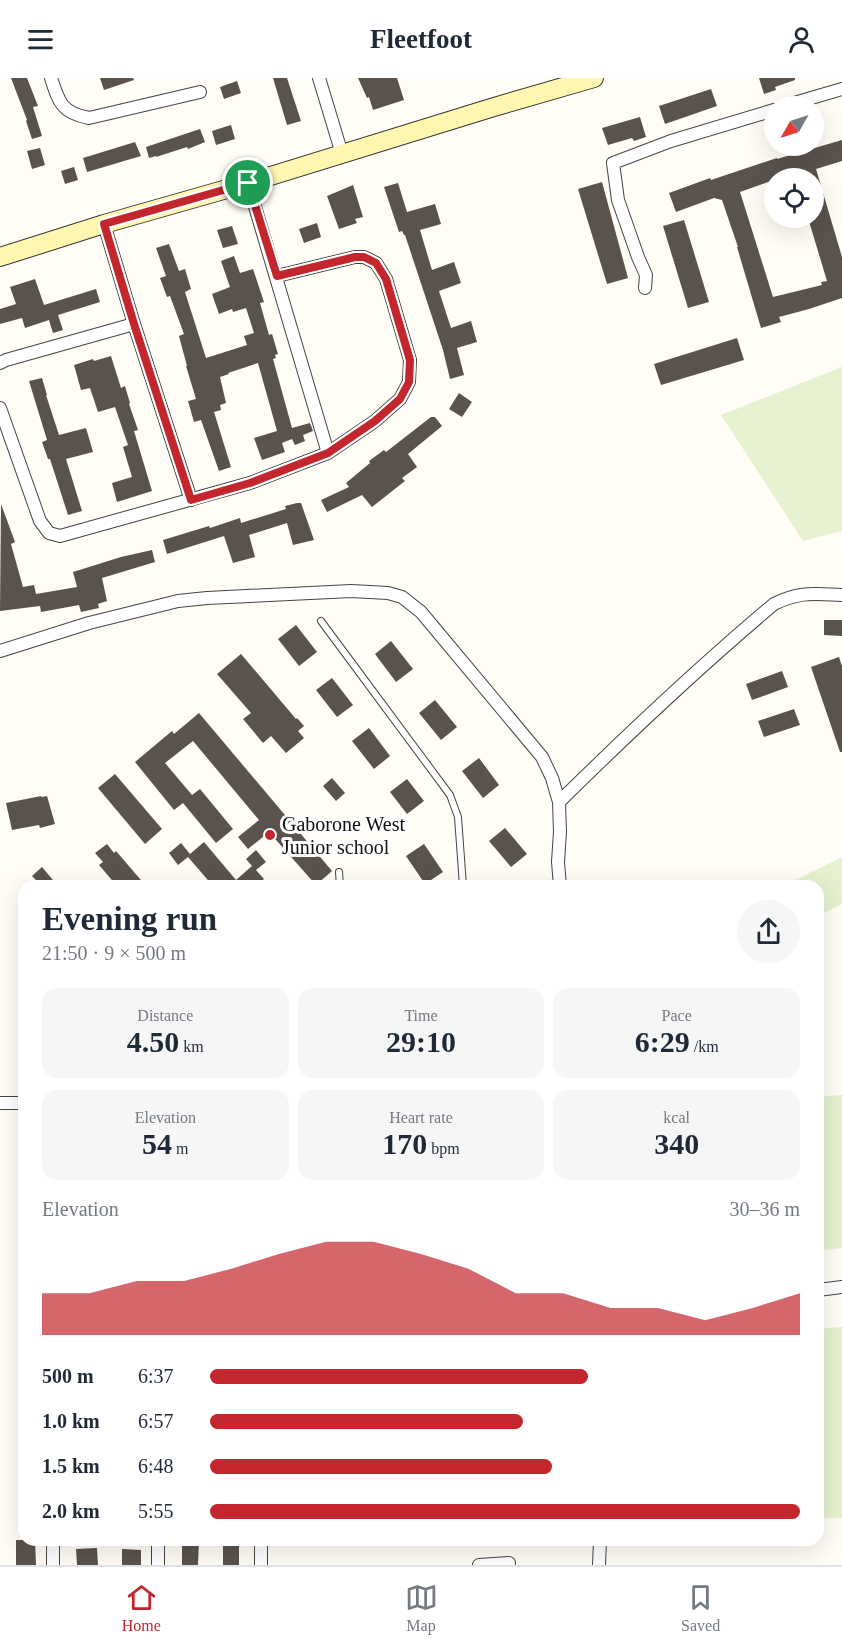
<!DOCTYPE html>
<meta charset="utf-8">
<style>
:root{--surface:#fff;--page:#f6f6f7;--text:#1f2937;--muted:#747a83;--line:#e0e1e3;--accent:#c4262e}
body{margin:0;font-family:"Times New Roman",serif;background:var(--page);color:var(--text);height:100vh;display:flex;flex-direction:column;font-size:22px;white-space:nowrap}
*{box-sizing:border-box;margin:0}
p{font-size:20px;color:var(--muted)}
.icon{flex:none;width:33px;height:33px;fill:none;stroke:currentColor;stroke-width:2;stroke-linecap:round;stroke-linejoin:round}
.map{position:relative;flex:1;overflow:hidden}
.side{position:absolute;left:18px;top:802px;width:806px;height:666px;display:flex;flex-direction:column;background:var(--surface);border-radius:18px;box-shadow:0 6px 24px #0002}
.side>*{flex:none}
.needle{width:39px;rotate:231deg}
.controls{position:absolute;left:764px;top:18px;display:grid;gap:12px}
.controls a{display:grid;place-items:center;width:60px;height:60px;border-radius:50%;background:var(--surface);box-shadow:0 6px 24px #0002;font-size:30px}
.pin{position:absolute;display:grid;place-items:center;width:51px;height:51px;color:#fff;margin:-26px;border:3px solid #fff;border-radius:50%;box-shadow:0 2px 6px #0007}
.round{display:grid;place-items:center;flex:none;width:63px;height:63px;border-radius:32px;background:var(--page)}
.summary{display:flex;align-items:center;justify-content:space-between;height:102px;padding:0 24px}
h1{font-size:33px;font-weight:600;line-height:45px}
.metrics{display:grid;grid-template-columns:repeat(3,1fr);gap:9px;height:102px;padding:6px 24px}
.metrics div{display:grid;align-content:center;border-radius:15px;background:var(--page);text-align:center}
.metrics b{font-size:30px;font-weight:600}
.metrics small{font-size:16px;font-weight:400}
.metrics p{font-size:16px}
.chart{height:168px;padding:12px 24px}
.chart p{display:flex;justify-content:space-between}
.chart svg{width:100%;height:108px;margin-top:6px;fill:var(--accent);opacity:.7}
ul{padding:0 24px;list-style:none;font-size:20px}
li{display:grid;grid-template-columns:96px 72px 1fr;align-items:center;height:45px}
li i{height:15px;border-radius:8px;background:var(--accent)}
header{display:flex;justify-content:space-between;align-items:center;height:78px;padding:0 24px;background:var(--surface);font-size:27px;font-weight:600}
.tab-bar{display:flex;justify-content:space-around;align-items:center;height:84px;border-top:2px solid var(--line);background:var(--surface);font-size:16px;color:var(--muted)}
.tab-bar a{display:grid;justify-items:center;gap:3px}
.tab-bar .active{color:var(--accent)}
.map>svg:first-child{display:block}
.pitch{fill:#e6f2cf}
.building{fill:#5a524d;fill-rule:evenodd}
.lines{fill:none;stroke-linecap:round;stroke-linejoin:round}
.lane-casing{stroke:#444;stroke-width:8}
.street-casing{stroke:#444;stroke-width:14}
.secondary-casing{stroke:#333;stroke-width:20}
.lane{stroke:#fff;stroke-width:6}
.street{stroke:#fff;stroke-width:12}
.secondary{stroke:#fff6b0;stroke-width:18}
.route-casing{stroke:#fff;stroke-width:12}
.route{stroke:#c4262e;stroke-width:8}
.poi-dot{fill:#c4262e;stroke:#fff;stroke-width:2}
.labels{text-anchor:middle;dominant-baseline:central;stroke-width:6;stroke-linejoin:round;paint-order:stroke}
.poi-label{font-size:20px;fill:#111;stroke:#fff;text-anchor:start}
</style>
<header><svg class="icon" aria-label="menu" viewBox="0 0 24 24"><path d="M4 6h16M4 12h16M4 18h16"/></svg>Fleetfoot<svg class="icon" aria-label="person" viewBox="0 0 24 24"><circle cx="12" cy="8" r="4"/><path d="M4 21q1-7 8-7t8 7"/></svg></header>
<div class="map">
<svg width="842" height="1487" viewBox="0 0 842 1487">
<rect width="100%" height="100%" fill="#fffdf5"/>
<path class="pitch" d="M842 289V453L803 463 721 337Z
M842 779V826L818 838V808H790L789 805Z
M842 1017V1170L818 1173V1019Z
M842 1249V1440H818V1251Z"/>
<path class="building" d="M11 0H27L38 28 33 29 42 58 32 61 26 43 27 42Z
M100 0H133L134 2 104 12Z
M273 0H287L301 43 287 47Z
M358 0H397L404 22 373 32 369 19 367 20Z
M759 0H795V2L775 9 776 12 764 16Z
M237 3 241 15 224 21 220 9Z
M711 11 717 28 665 46 659 28Z
M640 39 646 59 634 63 632 60 608 67 602 50Z
M231 47 235 61 216 67 212 53Z
M200 51 205 64 188 71 187 69 156 79V78L149 80 146 69Z
M842 62V83L816 91 842 179V220L809 231 779 239 781 244 761 250 737 169H738L722 122 714 120 676 134 669 115 710 100 711 102 777 80V81ZM788 98 789 100H813V140H808L827 203 821 204 822 207 773 219 740 114 774 102V100Z
M135 64 141 78 87 94 83 80Z
M40 70 45 87 32 91 27 73Z
M74 89 78 102 65 106 61 93Z
M602 104 628 200 607 206 578 111Z
M398 105 407 134 435 126 441 146 420 152 432 192 454 184 461 205 439 213 451 250 471 243 477 264 457 270 464 297 450 301 443 272 405 157H404L402 153 399 154 384 109Z
M353 107 363 139 355 141 357 145 339 151 327 118Z
M684 142 709 224 688 230 663 148Z
M317 145 321 159 304 165 299 151Z
M232 148 238 166 223 170 217 152Z
M169 166 179 193 185 191 191 211 185 214 206 280 247 267 244 258 254 255 246 230 233 234 232 231 219 236 212 216 230 209 221 183 234 178 240 195 253 191 264 224 260 225 269 257 272 256 278 276 275 277 276 280 273 281 292 350 310 345 313 353 303 357 305 363 295 367 292 361 282 365 285 374 262 382 254 360 277 353 258 285 228 295 229 296 220 299 226 325 220 327 221 332 214 334 231 389 219 393 201 342 194 344 188 323 196 321 186 288H187L179 258 184 256 170 218 167 219 160 200 166 198 156 170Z
M35 201 44 227 96 211 100 224 58 237 63 252 53 255 49 242 25 250 22 240 0 246V231L16 226 10 209Z
M737 260 744 282 661 307 654 286Z
M111 278 121 310 125 308 130 325 129 326 138 352 134 353 152 413 117 424 112 405 132 399 123 369 128 367 115 329 98 334 90 310 81 312 74 287 93 281 94 283Z
M42 300 47 317H46L59 357 86 350 93 374 66 381 82 433 68 437 50 381H48L42 364 47 362 29 303Z
M459 315 472 324 462 339 449 331Z
M431 339H435L442 348 408 376 417 389 402 400 405 403 372 429 362 417 327 434 321 422 349 409 346 405 370 385 369 383 384 372 386 374Z
M297 425H301L314 462 293 467 287 445 249 457 255 479 233 485 224 458 167 476 163 462 209 448 210 450 240 440 241 445 286 431 285 428Z
M1 426 15 464 11 466 23 509 34 507 36 516 77 509 73 494 121 479 152 472 155 484 102 500 107 523 98 526 99 530 81 534 79 527 41 534 40 528 0 533Z
M824 542H842V558L824 557Z
M296 547 317 574 299 588 278 561Z
M391 563 413 591 396 604 375 576Z
M241 576 296 641 297 640 304 648 298 653 304 660 286 675 271 658 263 665 243 641 251 635 217 596Z
M839 579 842 588V674H840L811 589Z
M782 593 788 609 752 622 746 606Z
M332 600 353 627 337 639 316 612Z
M435 622 457 649 441 662 419 635Z
M794 631 800 647 764 659 758 643Z
M199 635 332 793 316 807 269 754 248 771 238 759 259 742 193 663 165 685 192 717 200 711 233 751 216 765 183 725 174 732 135 684 172 653 174 656Z
M369 650 390 678 374 691 352 663Z
M479 680 499 707 483 720 462 693Z
M115 696 162 751 145 766 98 710Z
M332 700 345 715 336 723 323 708Z
M407 701 424 723 407 736 390 714Z
M41 718 42 719 47 718 55 746 40 750 39 747 12 752 6 725Z
M505 750 527 776 511 789 489 763Z
M204 764 236 802 252 788 246 781 256 772 266 784 256 792 264 801 255 808H213L188 779 178 787 169 775 181 765 190 776Z
M107 766 114 775 116 773 146 808H117L99 787 103 784 95 775Z
M424 766 443 794 425 806 406 778Z
M42 789 58 808H42L32 798Z
M16 1462H35L36 1487H16Z
M182 1462H199L198 1487H182Z
M223 1462H239V1487H223Z
M97 1470 98 1487H77L76 1471Z
M122 1471 141 1472V1487H122Z"/>
<g class="lines">
<defs>
<path id="lane" d="M321 543 450 717 458 739 463 808
M339 794 340 808"/>
<path id="street" d="M51 0C59 25 62 35 89 40L200 14
M319 0 342 76
M784 28 842 11
M248 105 328 375
M104 146 134 246 191 422
M645 210 646 197 638 179 618 122 613 85 671 63 774 32
M0 285 6 282 134 246
M0 330 40 443 49 455 60 458 250 405 328 375 375 343 400 321 409 304 410 282 386 201 376 185 364 179H355L277 198
M0 573 89 545 178 523 207 520 351 513 388 515 402 519 421 534 542 679 552 700 559 724 560 754 558 784 560 808
M559 724C628 656 699 589 774 526 800 513 814 516 842 517
M0 1025H24
M818 1212 842 1209
M53 1462V1487
M158 1462V1487
M261 1462V1487
M479 1487 509 1485
M599 1487 600 1462"/>
<path id="secondary" d="M0 179 104 146 248 105 494 29 594 0"/>
</defs>
<use href="#lane" class="lane-casing"/>
<use href="#street" class="street-casing"/>
<use href="#secondary" class="secondary-casing"/>
<use href="#lane" class="lane"/>
<use href="#street" class="street"/>
<use href="#secondary" class="secondary"/>
</g>
<g class="lines">
<defs>
<path id="route" d="M248 105 277 198 355 179H364L376 185 386 201 410 282 409 304 400 321 375 343 328 375 250 405 191 422 134 246 104 146Z"/>
</defs>
<use href="#route" class="route-casing"/>
<use href="#route" class="route"/>
</g>
<circle class="poi-dot" cx="270" cy="757" r="6"/>
<g class="labels">
<g class="poi-label">
<text x="282" y="746">Gaborone West<tspan x="282" dy="23">Junior school</tspan></text>
</g>
</g>
</svg>
<div class="controls">
<a><svg class="needle" viewBox="-14 -14 28 28"><path d="M0-13l5 13h-10z" fill="#e53935"/><path d="M0 13l5-13h-10z" fill="#747a83"/></svg></a>
<a><svg class="icon" aria-label="locate" viewBox="0 0 24 24"><circle cx="12" cy="12" r="6"/><path d="M12 2v4M12 18v4M2 12h4M18 12h4"/></svg></a>
</div>
<div class="pin" style="left:248px;top:105px;background:#1e9e55"><svg class="icon" aria-label="arrive" viewBox="0 0 24 24"><path d="M6 21V4h12l-3 4 3 4H6"/></svg></div>
<section class="side">
<div class="summary"><div><h1>Evening run</h1><p>21:50 · 9 × 500 m</p></div><a class="round"><svg class="icon" aria-label="share" viewBox="0 0 24 24"><path d="M12 15V3M7 8l5-5 5 5M5 13v7h14v-7"/></svg></a></div>
<div class="metrics">
<div><p>Distance</p><b>4.50<small> km</small></b></div>
<div><p>Time</p><b>29:10</b></div>
<div><p>Pace</p><b>6:29<small> /km</small></b></div>
</div>
<div class="metrics">
<div><p>Elevation</p><b>54<small> m</small></b></div>
<div><p>Heart rate</p><b>170<small> bpm</small></b></div>
<div><p>kcal</p><b>340</b></div>
</div>
<div class="chart"><p><span>Elevation</span>30–36 m</p>
<svg viewBox="0 0 160 44" preserveAspectRatio="none"><path d="M0 44V27L10 27L20 22L30 22L40 17L50 11L60 6L70 6L80 11L90 17L100 27L110 27L120 33L130 33L140 38L150 33L160 27V44z"/></svg>
</div>
<ul>
<li><b>500 m</b>6:37<i style="width:64%"></i></li>
<li><b>1.0 km</b>6:57<i style="width:53%"></i></li>
<li><b>1.5 km</b>6:48<i style="width:58%"></i></li>
<li><b>2.0 km</b>5:55<i style="width:100%"></i></li>
</ul>
</section>
</div>
<nav class="tab-bar">
<a class="active"><svg class="icon" aria-label="home" viewBox="0 0 24 24"><path d="M3 11l9-7 9 7M6 9v11h12V9"/></svg>Home</a>
<a><svg class="icon" aria-label="map" viewBox="0 0 24 24"><path d="M3 6l6-2 6 2 6-2v14l-6 2-6-2-6 2zM9 4v14M15 6v14"/></svg>Map</a>
<a><svg class="icon" aria-label="saved" viewBox="0 0 24 24"><path d="M7 4h10v16l-5-4-5 4z"/></svg>Saved</a>
</nav>
